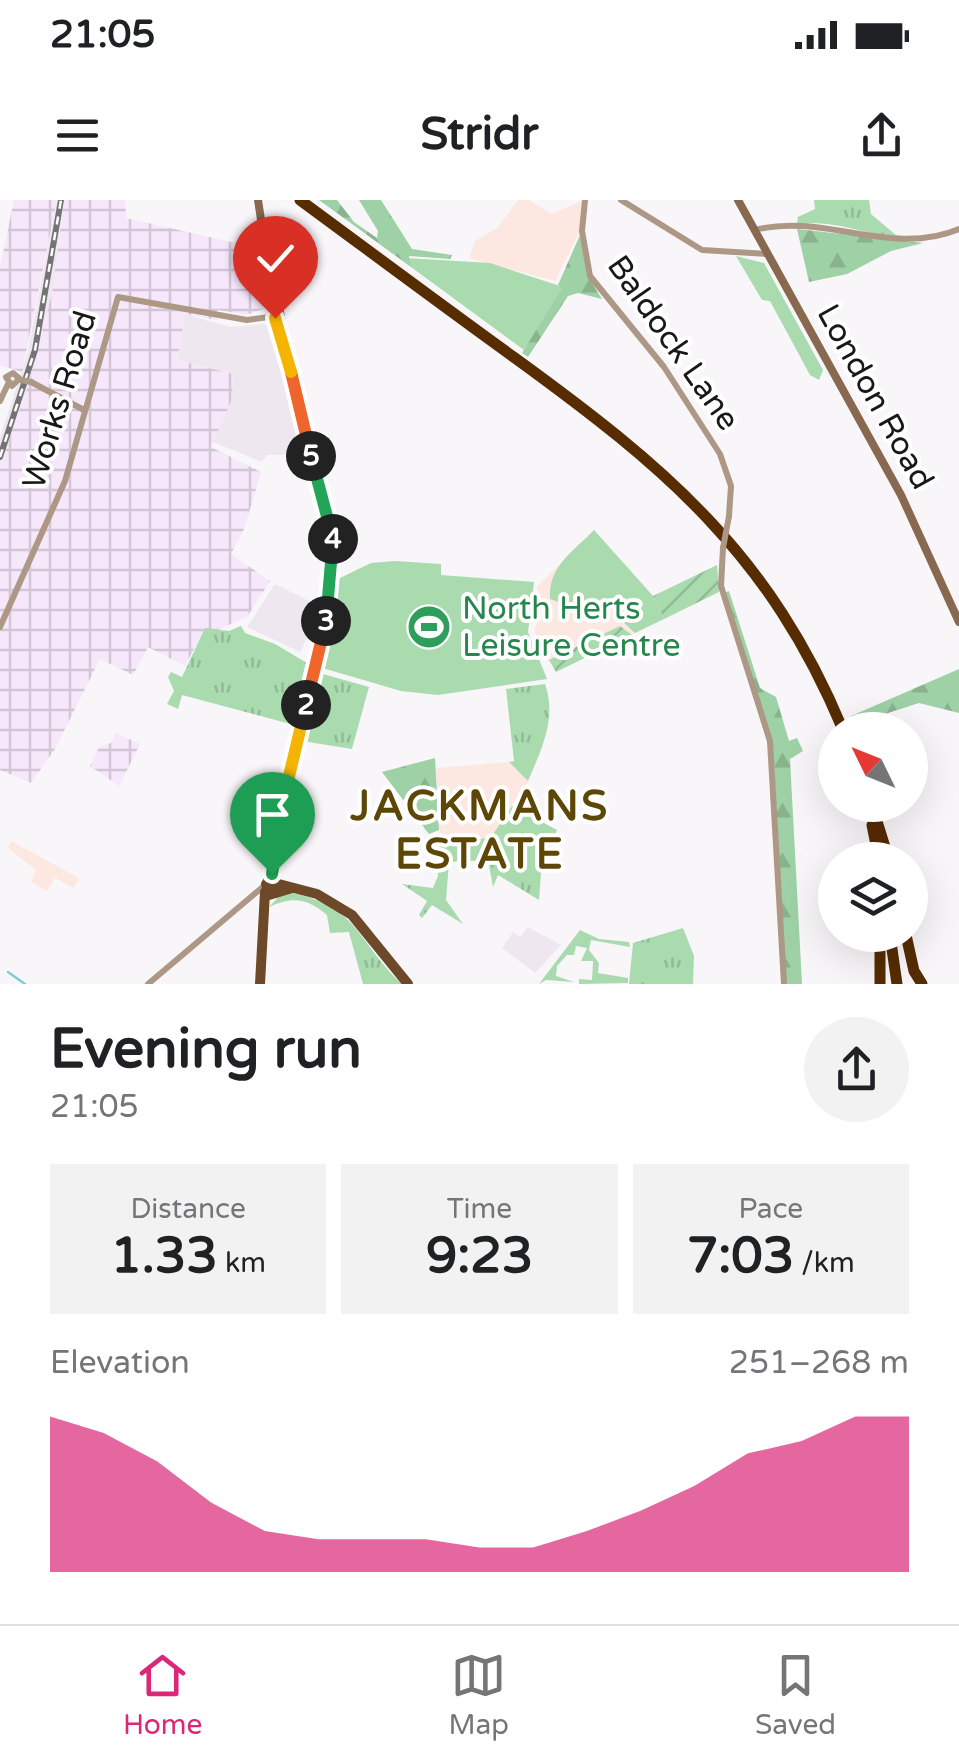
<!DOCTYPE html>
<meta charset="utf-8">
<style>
:root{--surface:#fff;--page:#f2f2f2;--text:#202124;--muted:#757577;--line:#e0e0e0;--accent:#db2777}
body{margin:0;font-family:"Varela Round",sans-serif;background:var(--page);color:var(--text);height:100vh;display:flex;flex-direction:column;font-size:38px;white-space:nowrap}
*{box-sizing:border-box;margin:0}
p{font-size:32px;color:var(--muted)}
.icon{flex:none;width:55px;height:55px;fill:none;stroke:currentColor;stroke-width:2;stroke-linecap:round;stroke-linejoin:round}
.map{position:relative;height:784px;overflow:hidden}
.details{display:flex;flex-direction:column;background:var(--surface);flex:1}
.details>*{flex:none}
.needle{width:65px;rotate:313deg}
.fabs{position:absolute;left:818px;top:512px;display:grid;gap:20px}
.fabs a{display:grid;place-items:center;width:110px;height:110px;border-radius:50%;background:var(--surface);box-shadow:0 10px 40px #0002;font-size:50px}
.pin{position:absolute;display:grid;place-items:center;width:85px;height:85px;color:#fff;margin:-102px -42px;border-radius:50% 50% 50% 0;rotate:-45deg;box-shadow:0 0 10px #0007}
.pin .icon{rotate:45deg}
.km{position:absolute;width:50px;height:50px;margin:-25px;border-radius:50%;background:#222;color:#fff;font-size:28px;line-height:50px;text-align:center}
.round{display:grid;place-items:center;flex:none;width:105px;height:105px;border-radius:52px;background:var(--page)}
.overview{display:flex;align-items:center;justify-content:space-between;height:170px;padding:0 50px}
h1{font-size:55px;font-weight:700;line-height:75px}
.metrics{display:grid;grid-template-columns:repeat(3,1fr);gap:15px;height:170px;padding:10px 50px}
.metrics div{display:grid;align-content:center;border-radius:0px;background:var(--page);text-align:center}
.metrics b{font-size:50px;font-weight:700}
.metrics small{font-size:28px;font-weight:400}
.metrics p{font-size:28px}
.chart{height:280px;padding:20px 50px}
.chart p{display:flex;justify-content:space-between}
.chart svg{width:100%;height:180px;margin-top:10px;fill:var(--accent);opacity:.7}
.status{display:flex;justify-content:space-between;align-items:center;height:70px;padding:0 50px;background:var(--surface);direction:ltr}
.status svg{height:28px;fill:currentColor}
header{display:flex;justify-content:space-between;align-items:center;height:130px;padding:0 50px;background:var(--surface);font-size:45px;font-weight:700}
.menu{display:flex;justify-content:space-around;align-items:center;height:140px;border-top:2px solid var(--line);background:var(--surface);font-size:28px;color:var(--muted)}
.menu a{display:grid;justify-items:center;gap:5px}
.menu .current{color:var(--accent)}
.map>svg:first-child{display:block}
.built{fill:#eee7f0}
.industrial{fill:url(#industrial-grid)}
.education{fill:#fce8e1}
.grass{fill:#a9dbaf}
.forest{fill:url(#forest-firs)}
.park{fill:url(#park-tufts)}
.garden{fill:url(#garden-furrows)}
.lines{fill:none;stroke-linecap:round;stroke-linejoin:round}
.stream{stroke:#7ccdd7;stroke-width:2.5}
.tertiary{stroke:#ad9785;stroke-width:6}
.secondary{stroke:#88694f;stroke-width:8}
.primary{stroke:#6d4829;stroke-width:10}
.motorway{stroke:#562c00;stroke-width:11}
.rail-casing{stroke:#757475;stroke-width:6}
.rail{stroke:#fff;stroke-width:2.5;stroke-dasharray:8;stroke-linecap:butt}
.tertiary-bridge{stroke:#ad9785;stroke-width:6}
.split-1-casing{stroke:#fff;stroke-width:20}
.split-2-casing{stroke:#fff;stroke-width:20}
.split-3-casing{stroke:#fff;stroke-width:20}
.split-4-casing{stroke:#fff;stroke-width:20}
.split-5-casing{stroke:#fff;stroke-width:20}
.split-6-casing{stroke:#fff;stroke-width:20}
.split-7-casing{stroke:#fff;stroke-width:20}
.split-1{stroke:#22a559;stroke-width:12}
.split-2{stroke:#f5b400;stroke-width:12}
.split-3{stroke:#f0652b;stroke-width:12}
.split-4{stroke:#22a559;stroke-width:12}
.split-5{stroke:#22a559;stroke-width:12}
.split-6{stroke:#f0652b;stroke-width:12}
.split-7{stroke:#f5b400;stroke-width:12}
.labels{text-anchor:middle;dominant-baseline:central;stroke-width:8;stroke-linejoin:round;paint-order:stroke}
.street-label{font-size:32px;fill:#191819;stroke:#fff}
.leisure-label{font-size:32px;fill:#27864d;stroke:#fff;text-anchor:start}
.district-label{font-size:42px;font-weight:bold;letter-spacing:2.5px;fill:#5c4707;stroke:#fff}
</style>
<div class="status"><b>21:05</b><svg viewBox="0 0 49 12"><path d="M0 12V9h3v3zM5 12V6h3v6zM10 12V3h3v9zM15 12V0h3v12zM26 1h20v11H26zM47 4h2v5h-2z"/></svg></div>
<header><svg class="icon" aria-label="menu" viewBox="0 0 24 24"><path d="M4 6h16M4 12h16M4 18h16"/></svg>Stridr<svg class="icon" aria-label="share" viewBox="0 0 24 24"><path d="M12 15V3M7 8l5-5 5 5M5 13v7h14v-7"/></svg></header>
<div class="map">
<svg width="959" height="784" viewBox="0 0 959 784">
<defs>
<pattern id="industrial-grid" width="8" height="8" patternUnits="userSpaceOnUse" patternTransform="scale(2.5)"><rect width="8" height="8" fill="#f6e7fa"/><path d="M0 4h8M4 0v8" fill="none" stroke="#d2c5d6"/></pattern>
<pattern id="forest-firs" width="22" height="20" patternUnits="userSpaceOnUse" patternTransform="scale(2.5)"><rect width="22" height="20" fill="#9ed1a5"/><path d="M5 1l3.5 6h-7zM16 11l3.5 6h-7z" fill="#88b38d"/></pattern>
<pattern id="park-tufts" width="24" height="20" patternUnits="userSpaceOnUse" patternTransform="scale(2.5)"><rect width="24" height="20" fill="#a9dbaf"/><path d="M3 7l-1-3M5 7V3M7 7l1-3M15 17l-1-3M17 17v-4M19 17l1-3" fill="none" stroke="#91bb96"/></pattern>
<pattern id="garden-furrows" width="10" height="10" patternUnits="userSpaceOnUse" patternTransform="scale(2.5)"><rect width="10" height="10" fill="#a9dbaf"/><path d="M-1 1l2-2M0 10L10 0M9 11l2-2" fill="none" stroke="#91bb96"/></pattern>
</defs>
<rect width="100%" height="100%" fill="#f8f6f9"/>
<path class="built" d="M57 0H64L52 93 27 189 0 263V237L27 155Z
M185 114 230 127 264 124 274 130 298 213 302 254 267 255 262 262 213 242 232 199 233 174 177 160Z
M275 384 323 408 300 452 247 427Z
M528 727 561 745 535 773 502 748 513 732 520 737Z"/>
<path class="industrial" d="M14 0H57L22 172 0 165V68Z
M64 0H125L126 18 253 47 263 109 246 115 218 110 217 120 185 114 177 160 233 174 232 199 211 247 261 272 244 329 231 354 270 381 247 417 215 431 205 428 185 466 148 447 133 475 100 459 55 549 31 583 0 570V263L27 189 52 93Z
M116 533 140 544 119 586 90 566 99 547 111 543Z"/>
<path class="education" d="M518 0H529L552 14 583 0 580 31 555 81 469 58 475 41 497 28Z
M594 330 654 397 625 424 635 433 632 435 620 426 548 461 534 430 540 416 537 387Z
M509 562 528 581 491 637 440 646 436 568Z
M11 641 79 678 74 688 55 678 47 691 31 682 36 670 8 648Z"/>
<path class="grass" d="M736 56 764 63 823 170 819 180 810 175 770 101 762 100Z
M406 58 490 63 563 87 524 150 411 67Z
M594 330 653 396 664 419 635 433 624 423 627 421 619 408H576L550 399C548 366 573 352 594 330Z
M395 361 441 364V375L534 382 528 432 547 479 438 495 401 491 319 467C323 437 333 411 336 380L371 363Z
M580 730 599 739 629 742 630 747 591 740 589 750 599 763 598 773 628 778V783L579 784V779L592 780 593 761H581L587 748 576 746 574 755H567L557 766 556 776 574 782 546 780 539 784Z"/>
<path class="forest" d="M319 0H337L354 22 377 38 378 31 359 0H381L412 49 452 55 450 59 409 56 411 67Z
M797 29 923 43 891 51 847 74 809 82Z
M580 35 589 78 602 99 578 93 568 96 528 157 522 153 562 88 558 85Z
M729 391 760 488 776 497 789 541 797 538 803 551 790 559 802 784H786L774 566 724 393Z
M959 469V513L919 503 854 524 851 516Z
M435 558 439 630 429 634 382 572Z"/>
<path class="park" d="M814 0H869L871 14 897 36C857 34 840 20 797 24L798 17 815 9Z
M241 426 245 433 275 444 312 466 302 527 182 495 178 509 167 504 174 491 168 477 171 472 182 477 205 428 229 431Z
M316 472 369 487 352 549 302 541Z
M545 484C557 518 542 548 528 581L509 562 514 561 506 489Z
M512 606 557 630 541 673 539 700 498 675 493 687 488 660 449 662 446 700 463 724 432 705 422 718 419 715 427 701 402 684 433 688 438 676 436 647 491 637Z
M284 691C361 706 354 739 402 784H363L349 732 330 733 327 715C307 698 293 696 269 707Z
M683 728 694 756 693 784H629L633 743Z"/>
<path class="garden" d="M717 365 719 392 664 419 653 396Z
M620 426 632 435 556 472 549 460Z"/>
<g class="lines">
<path class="stream" d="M8 772 25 784"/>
<path class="tertiary" d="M585 0 582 31 590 76 664 167 720 254 731 286 729 316
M621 0 702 50 768 54
M755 30C824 12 891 58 959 29
M19 179 12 186 6 177 13 173 21 180
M31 182 84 210
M0 201 8 184
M723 348 721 386 770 541 784 784
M0 427 65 281 118 97 247 120 276 116
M148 784 265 685"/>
<path class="secondary" d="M258 0 280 144 302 205 312 261 332 326 330 400 334 405 319 440 266 684
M738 0 901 295 959 422
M273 75 289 159"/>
<path class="primary" d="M275 683 317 694 352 715 408 784
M276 693 275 683 266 684 269 695 292 688
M260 784 265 692"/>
<path class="motorway" d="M300 0C372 53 443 106 515 158 665 267 770 354 843 530
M872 605 889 660
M872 625 879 660
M880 735V784
M890 735 897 784
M906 735 914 771 922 784"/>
<defs>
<path id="rail" d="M0 257 35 150 61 0"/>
</defs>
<use href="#rail" class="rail-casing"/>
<use href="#rail" class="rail"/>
<path class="tertiary-bridge" d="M21 180 31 182
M723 348 729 316"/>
</g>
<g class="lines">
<defs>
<path id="split-1" d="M272 674 286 589"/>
<path id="split-2" d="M286 589 306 505"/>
<path id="split-3" d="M306 505 326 421"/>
<path id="split-4" d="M326 421 333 339"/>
<path id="split-5" d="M311 256 333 339"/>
<path id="split-6" d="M291 172 311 256"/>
<path id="split-7" d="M275 118 291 172"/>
</defs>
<use href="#split-1" class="split-1-casing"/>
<use href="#split-2" class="split-2-casing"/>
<use href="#split-3" class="split-3-casing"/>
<use href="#split-4" class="split-4-casing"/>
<use href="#split-5" class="split-5-casing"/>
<use href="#split-6" class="split-6-casing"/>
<use href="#split-7" class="split-7-casing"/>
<use href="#split-1" class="split-1"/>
<use href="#split-2" class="split-2"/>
<use href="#split-3" class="split-3"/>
<use href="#split-4" class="split-4"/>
<use href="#split-5" class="split-5"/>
<use href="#split-6" class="split-6"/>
<use href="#split-7" class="split-7"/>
</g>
<defs>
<symbol id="stadium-disc" viewBox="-11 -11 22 22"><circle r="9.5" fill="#2e9e5b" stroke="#fff"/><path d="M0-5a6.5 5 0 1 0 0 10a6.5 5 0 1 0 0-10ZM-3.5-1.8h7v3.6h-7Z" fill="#fff"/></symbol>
</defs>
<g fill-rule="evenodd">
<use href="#stadium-disc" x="404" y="402" width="50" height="50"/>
</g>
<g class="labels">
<g class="street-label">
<text transform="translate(673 143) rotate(55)">Baldock Lane</text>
<text transform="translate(875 197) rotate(61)">London Road</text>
<text transform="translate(60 200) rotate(-73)">Works Road</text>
</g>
<g class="leisure-label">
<text x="462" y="409">North Herts<tspan x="462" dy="37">Leisure Centre</tspan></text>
</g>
<g class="district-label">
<text x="480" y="606">JACKMANS<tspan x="480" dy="48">ESTATE</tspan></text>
</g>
</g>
</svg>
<div class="fabs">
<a><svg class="needle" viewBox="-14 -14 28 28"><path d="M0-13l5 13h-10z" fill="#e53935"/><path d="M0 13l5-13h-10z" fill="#757577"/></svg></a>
<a><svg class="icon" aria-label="layers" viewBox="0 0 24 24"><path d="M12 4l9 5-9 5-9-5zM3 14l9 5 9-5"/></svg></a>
</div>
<div class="pin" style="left:272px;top:674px;background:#1e9e55"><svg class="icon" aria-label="arrive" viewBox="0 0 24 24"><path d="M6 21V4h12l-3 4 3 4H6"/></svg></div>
<div class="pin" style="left:275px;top:118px;background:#d93025"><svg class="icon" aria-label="check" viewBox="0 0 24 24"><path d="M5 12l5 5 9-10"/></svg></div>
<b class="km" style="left:306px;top:505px">2</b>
<b class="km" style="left:326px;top:421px">3</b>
<b class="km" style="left:333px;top:339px">4</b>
<b class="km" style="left:311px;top:256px">5</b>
</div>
<section class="details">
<div class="overview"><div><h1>Evening run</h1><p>21:05</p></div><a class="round"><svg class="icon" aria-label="share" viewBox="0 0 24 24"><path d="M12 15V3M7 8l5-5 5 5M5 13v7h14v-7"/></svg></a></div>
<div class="metrics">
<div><p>Distance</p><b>1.33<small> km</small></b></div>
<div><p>Time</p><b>9:23</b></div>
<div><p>Pace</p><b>7:03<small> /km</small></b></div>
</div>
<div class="chart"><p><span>Elevation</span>251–268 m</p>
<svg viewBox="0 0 160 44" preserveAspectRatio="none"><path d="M0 44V6L10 10L20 17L30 27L40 34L50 36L60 36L70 36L80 38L90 38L100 34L110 29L120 23L130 15L140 12L150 6L160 6V44z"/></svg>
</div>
</section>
<nav class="menu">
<a class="current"><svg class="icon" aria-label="home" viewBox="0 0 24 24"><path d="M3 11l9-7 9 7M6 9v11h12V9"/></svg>Home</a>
<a><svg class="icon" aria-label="map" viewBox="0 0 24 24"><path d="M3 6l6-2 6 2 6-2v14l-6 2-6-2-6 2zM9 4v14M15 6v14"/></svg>Map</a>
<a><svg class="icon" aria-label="saved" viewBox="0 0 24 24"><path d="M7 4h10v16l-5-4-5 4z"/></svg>Saved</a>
</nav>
